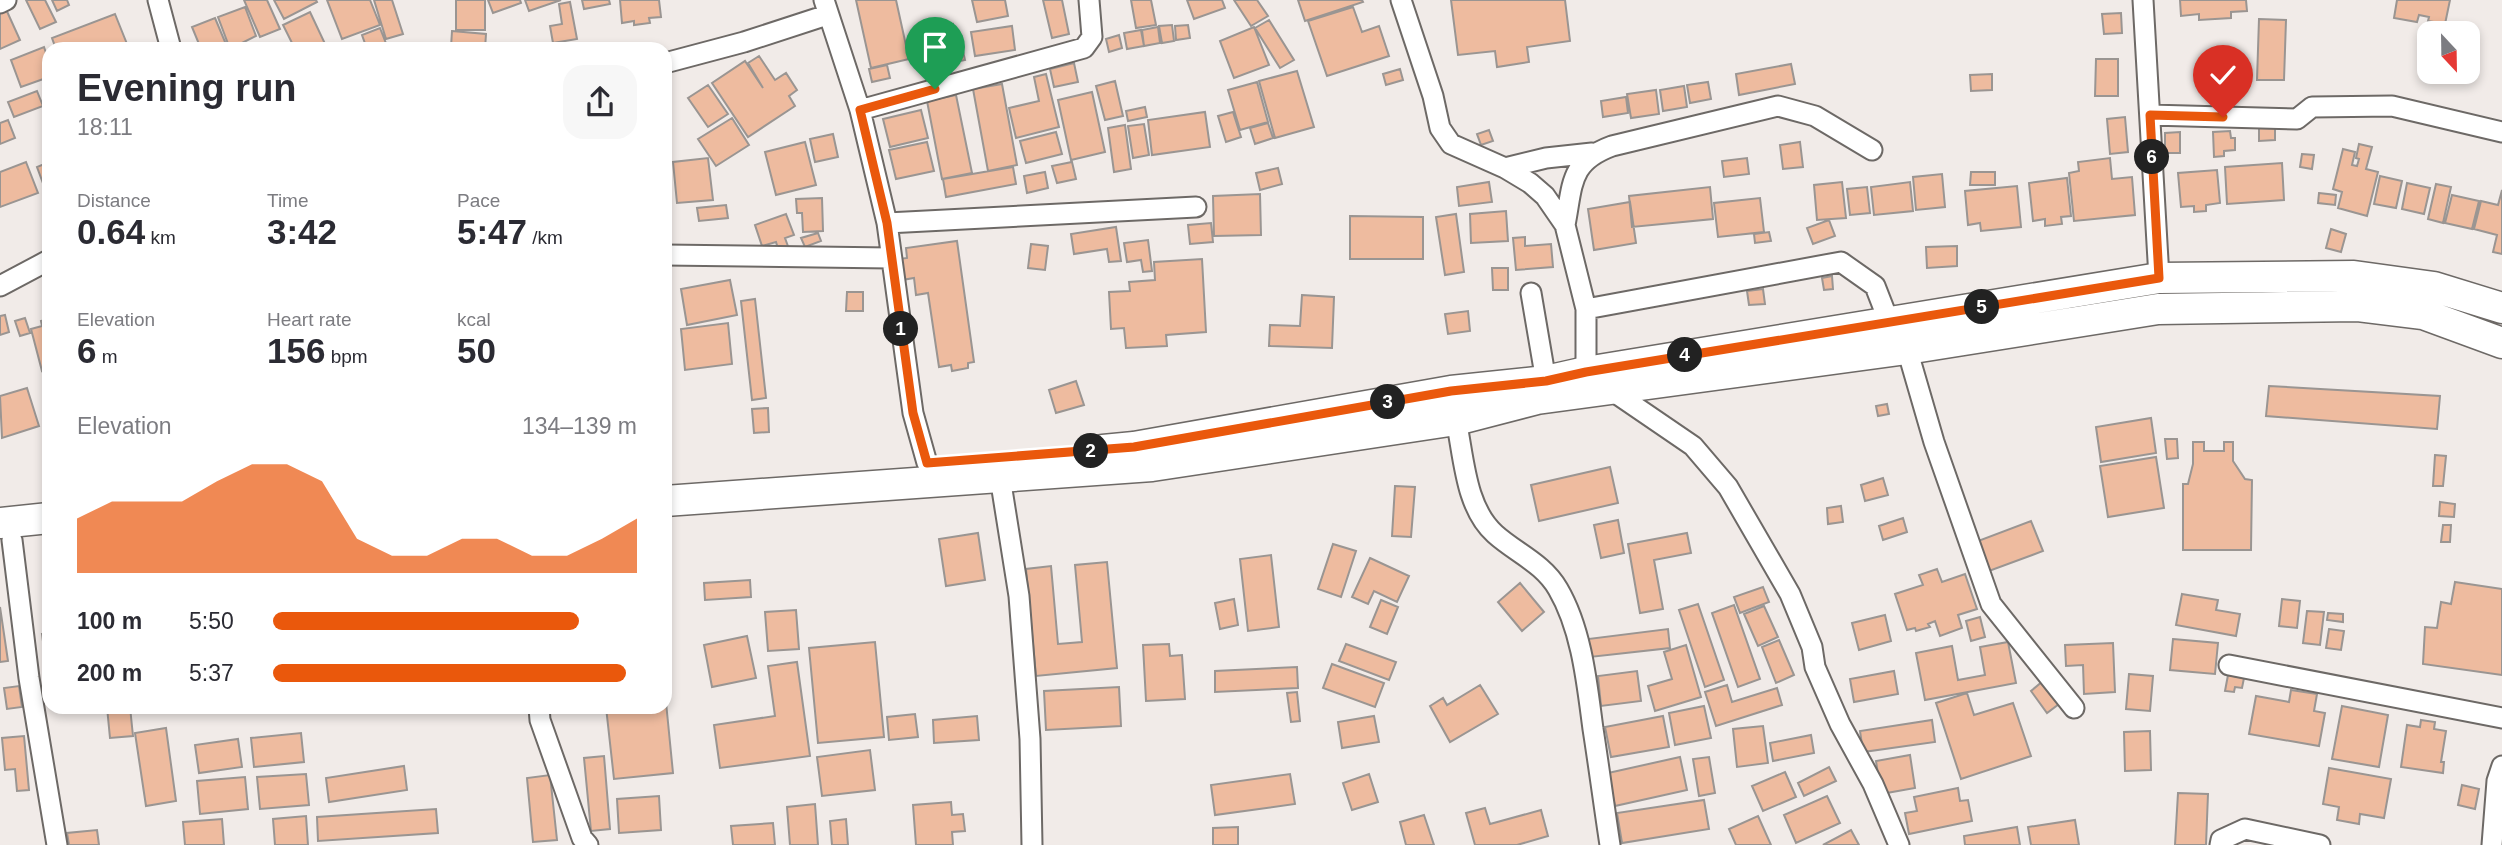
<!DOCTYPE html>
<meta charset="utf-8">
<style>
:root{--surface:#fff;--page:#f7f7f7;--text:#2b2b33;--muted:#7c7c81;--accent:#ea580c}
body{margin:0;font-family:Helvetica,sans-serif;background:var(--page);color:var(--text);height:100vh;display:flex;flex-direction:column;font-size:26px;white-space:nowrap}
*{box-sizing:border-box;margin:0}
p{font-size:23px;color:var(--muted)}
.icon{flex:none;width:38px;height:38px;fill:none;stroke:currentColor;stroke-width:2;stroke-linecap:round;stroke-linejoin:round}
.map{position:relative;flex:1;overflow:hidden}
.drawer{position:absolute;left:42px;top:42px;width:630px;height:672px;display:flex;flex-direction:column;background:var(--surface);border-radius:21px;box-shadow:0 4px 10px #0003}
.drawer>*{flex:none}
.needle{width:46px;rotate:158deg}
.tools{position:absolute;left:2417px;top:21px;display:grid;gap:14px}
.tools a{display:grid;place-items:center;width:63px;height:63px;border-radius:14px;background:var(--surface);box-shadow:0 4px 10px #0003;font-size:35px}
.pin{position:absolute;display:grid;place-items:center;width:60px;height:60px;color:#fff;margin:-72px -30px;border-radius:50% 50% 50% 0;rotate:-45deg;box-shadow:0 0 7px #0007}
.pin .icon{rotate:45deg}
.km{position:absolute;width:35px;height:35px;margin:-18px;border-radius:50%;background:#222;color:#fff;font-size:19px;line-height:35px;text-align:center}
.round{display:grid;place-items:center;flex:none;width:74px;height:74px;border-radius:21px;background:var(--page)}
.overview{display:flex;align-items:center;justify-content:space-between;height:119px;padding:0 35px}
h1{font-size:38px;font-weight:700;line-height:52px}
.metrics{display:grid;grid-template-columns:repeat(3,1fr);gap:10px;height:119px;padding:7px 35px}
.metrics div{display:grid;align-content:center}
.metrics b{font-size:35px;font-weight:700}
.metrics small{font-size:19px;font-weight:400}
.metrics p{font-size:19px}
.chart{height:196px;padding:14px 35px}
.chart p{display:flex;justify-content:space-between}
.chart svg{width:100%;height:126px;margin-top:7px;fill:var(--accent);opacity:.7}
ul{padding:0 35px;list-style:none;font-size:23px}
li{display:grid;grid-template-columns:112px 84px 1fr;align-items:center;height:52px}
li i{height:18px;border-radius:9px;background:var(--accent)}
.map>svg:first-child{display:block}
.building{fill:#eebb9f;stroke:#9a9592;stroke-width:2}
.lines{fill:none;stroke-linecap:round;stroke-linejoin:round}
.minor-casing{stroke:#6d6966;stroke-width:23}
.primary-casing{stroke:#6d6966;stroke-width:33}
.minor{stroke:#fff;stroke-width:19}
.primary{stroke:#fff;stroke-width:30}
.route-casing{stroke:#fff;stroke-width:14}
.route{stroke:#ea580c;stroke-width:9}
</style>
<div class="map">
<svg width="2502" height="845" viewBox="0 0 2502 845">
<rect width="100%" height="100%" fill="#f1ebe8"/>
<path class="building" d="M26 0H45L56 22 40 29Z
M52 0H67L69 5 57 11Z
M244 0H267L280 29 260 37Z
M274 0H316L317 2 284 19Z
M327 0H370L380 25 342 39Z
M374 0H392L403 34 386 39Z
M456 0H485V30H456Z
M488 0H520L521 3 493 13Z
M525 0H561L529 11Z
M582 0H609L610 4 584 9Z
M620 0H659L661 17 649 18 650 23 634 25V21L622 23Z
M856 0H896L909 59 871 68Z
M972 0H1005L1008 16 977 22Z
M1043 0H1062L1069 34 1052 38Z
M1131 0H1151L1156 25 1136 28Z
M1187 0H1222L1225 8 1194 19Z
M1234 0H1257L1268 16 1251 26Z
M1298 0H1362L1363 2 1305 21Z
M1451 0H1565L1570 41 1527 47 1529 62 1497 67 1495 51 1458 55Z
M2180 0H2246L2247 11 2231 12V18L2199 20V14L2181 16Z
M2397 0H2450L2445 24 2428 21 2429 17 2419 15 2417 22 2394 18Z
M570 2 577 39 553 43 550 26 562 24 559 4Z
M5 7 20 40 0 49V10Z
M245 7 256 36 230 49 218 17Z
M1353 7 1362 32 1379 26 1389 56 1327 76 1308 21Z
M310 12 327 48 295 49 283 25Z
M2121 13 2122 33 2104 34 2102 14Z
M115 14 129 49H56L52 38Z
M215 18 228 49H201L192 27Z
M2259 19 2286 20 2284 80H2257Z
M1269 20 1294 60 1280 68 1255 28Z
M953 24 956 42 940 45 936 27Z
M1172 25 1174 41 1162 43 1159 26Z
M1188 25 1190 38 1176 40 1175 26Z
M1012 26 1015 50 975 56 971 32Z
M1158 27 1160 43 1144 46 1142 30Z
M1254 27 1269 65 1234 78 1220 41Z
M380 28 387 46 367 49 362 35Z
M1141 30 1144 46 1127 49 1124 33Z
M452 31 486 34 485 49 451 47Z
M1119 35 1122 48 1109 52 1106 39Z
M934 37 939 65 920 68 915 41Z
M961 43 965 60 945 64 942 48Z
M44 47 49 62V77L21 87 11 60Z
M759 56 775 80 786 73 797 90 789 96 795 106 748 137 712 83 745 61 763 88 748 63Z
M2096 59H2118V96H2095Z
M1074 63 1078 82 1054 87 1050 69Z
M1791 64 1795 84 1739 95 1736 74Z
M887 65 890 78 872 82 869 69Z
M2226 67 2227 87 2205 88 2203 68Z
M1400 69 1403 80 1386 85 1383 74Z
M1297 71 1314 127 1275 138 1259 81Z
M1046 74 1059 127 1016 138 1009 108 1039 101 1034 77Z
M1992 74V90L1971 91 1970 75Z
M1115 81 1123 116 1105 120 1096 86Z
M1257 82 1268 122 1240 130 1228 90Z
M1708 82 1711 99 1690 103 1687 85Z
M1002 84 1017 165 988 171 973 89Z
M708 85 728 114 708 127 688 98Z
M1684 86 1687 107 1663 111 1660 90Z
M1656 90 1659 114 1631 118 1627 94Z
M37 91 43 106 14 117 8 102Z
M1092 92 1105 152 1071 160 1058 100Z
M956 95 972 173 942 179 927 101Z
M1626 97 1628 113 1603 117 1601 101Z
M1145 107 1147 117 1128 121 1126 111Z
M921 110 928 138 890 147 883 119Z
M1205 112 1210 147 1152 155 1148 120Z
M1233 112 1241 137 1226 142 1218 116Z
M2125 117 2128 152 2110 154 2107 119Z
M732 118 749 145 716 166 698 139Z
M8 120 15 138 0 144V123Z
M1268 123 1273 138 1255 144 1250 128Z
M1144 124 1149 155 1133 158 1128 126Z
M1125 125 1131 169 1114 172 1108 128Z
M2275 127V140L2259 141V128Z
M1489 130 1493 141 1481 145 1477 134Z
M2230 131 2231 138H2235V150L2224 151V156L2214 157 2213 132Z
M1056 132 1062 154 1026 163 1020 141Z
M2180 132V153H2165V133Z
M833 134 838 157 815 162 810 139Z
M805 142 816 185 776 195 765 152Z
M927 142 934 171 896 179 889 150Z
M1800 142 1803 167 1783 169 1780 145Z
M2359 144 2372 147 2366 169 2378 172 2367 216 2338 208 2342 192 2333 189 2343 149 2355 152 2352 165 2357 166 2359 159 2356 158Z
M2302 154 2314 155 2312 169 2300 167Z
M708 158 713 200 677 203 673 162Z
M1747 158 1749 174 1724 177 1722 161Z
M2110 158 2112 179 2132 177 2135 215 2074 221 2069 173 2079 171 2078 162Z
M26 162 38 193 0 207V172Z
M49 162V184L44 186 37 167Z
M1072 162 1076 179 1057 183 1052 166Z
M2282 163 2284 200 2227 204 2225 167Z
M1013 167 1016 184 946 197 943 179Z
M1278 168 1282 184 1260 190 1256 173Z
M2217 170 2220 203 2206 205V211L2194 212V206L2181 207 2178 173Z
M1045 172 1048 188 1027 193 1024 176Z
M1971 172H1995V185H1970Z
M1942 174 1945 207 1916 210 1913 177Z
M2380 176 2402 181 2396 208 2374 204Z
M2067 178 2071 216 2061 217 2062 224 2045 226V219L2033 221 2029 183Z
M1489 182 1492 202 1459 206 1457 187Z
M1842 182 1846 218 1817 220 1814 185Z
M1910 182 1913 211 1874 215 1871 187Z
M2407 183 2430 188 2424 214 2402 209Z
M2436 184 2451 187 2443 223 2428 219Z
M2017 186 2021 227 1981 231 1980 223 1968 225 1965 191Z
M1710 187 1713 219 1632 227 1629 196Z
M1867 187 1870 213 1850 215 1847 189Z
M2502 190V254L2493 252 2497 235 2474 229 2481 201 2498 205Z
M2319 193 2336 195 2335 205 2318 203Z
M1260 194 1261 235 1214 236 1213 196Z
M2452 195 2479 201 2472 229 2445 223Z
M822 198 823 231 803 232 802 213H797L796 199Z
M1760 198 1764 232 1718 237 1714 203Z
M1630 202 1636 243 1594 250 1588 209Z
M726 205 728 218 699 221 697 208Z
M1506 211 1508 241 1471 243 1470 214Z
M786 214 794 235 785 238 789 249 779 252 776 242 762 246 755 225Z
M1456 214 1464 272 1445 275 1436 217Z
M1350 216 1423 217V259H1350Z
M1829 220 1835 236 1813 244 1807 228Z
M1211 223 1213 242 1190 244 1188 225Z
M1116 227 1121 261 1109 262 1107 249 1074 254 1071 234Z
M2331 229 2346 234 2341 252 2326 248Z
M1769 232 1771 241 1755 243 1754 234Z
M818 233 821 241 805 247 801 238Z
M1525 237V246L1551 244 1553 267 1516 270 1513 238Z
M1148 240 1152 271 1143 272 1141 260 1127 262 1124 243Z
M957 241 974 362 968 363V368L952 371 951 365 939 367 928 293 916 295 914 278 902 280 899 259 907 258 906 248Z
M1031 244 1048 246 1045 270 1028 268Z
M1957 246V266L1927 268 1926 247Z
M1202 259 1206 332 1166 335 1167 346 1126 348 1124 328 1111 329 1109 292 1130 291 1129 282 1155 280 1154 262Z
M1492 268H1508V290H1493Z
M1832 276 1833 289 1824 290 1822 278Z
M730 280 737 315 687 325 681 289Z
M1763 289 1765 304 1749 305 1747 291Z
M847 292H863V311H846Z
M1302 295 1334 297 1332 348 1269 346 1270 325 1300 326Z
M755 299 766 398 752 400 741 301Z
M1468 311 1470 331 1448 334 1445 314Z
M5 315 9 332 0 335V316Z
M25 318 30 333 20 336 15 321Z
M49 319V368L42 371 31 329 42 326 41 321Z
M728 323 732 364 685 370 681 329Z
M1076 381 1084 405 1056 413 1049 390Z
M2269 386 2440 396 2437 429 2266 416Z
M27 388 39 426 2 438 0 396Z
M1887 404 1889 414 1878 416 1876 406Z
M768 408 769 432 754 433 752 409Z
M2151 418 2156 453 2101 462 2096 427Z
M2165 439H2177L2178 458 2167 459Z
M2193 442H2204V451H2224V442H2233V461L2245 479 2252 480 2251 550H2183V484H2188L2193 464Z
M2435 455 2446 456 2443 486H2433Z
M2156 457 2164 508 2108 517 2100 466Z
M1610 467 1618 503 1539 521 1531 485Z
M1883 478 1888 495 1865 501 1861 485Z
M1395 486 1415 487 1411 537 1392 536Z
M2440 502 2455 504 2454 517 2439 516Z
M1841 506 1843 522 1828 524 1827 508Z
M1903 518 1907 532 1883 540 1879 526Z
M1618 520 1624 553 1601 558 1594 525Z
M2031 521 2043 551 1989 571 1978 541Z
M2443 525H2451L2450 542H2441Z
M978 533 985 580 946 586 939 539Z
M1687 533 1691 553 1654 560 1663 609 1640 613 1628 544Z
M1333 544 1356 551 1341 597 1318 589Z
M1271 555 1279 627 1248 631 1240 559Z
M1370 558 1409 576 1397 602 1374 591 1368 604 1352 597Z
M1107 562 1117 668 1036 676 1026 569 1051 566 1058 644 1082 642 1075 565Z
M1937 569 1942 582 1965 574 1977 609 1958 615 1962 628 1940 636 1935 621 1928 624 1930 627 1916 631 1915 628 1907 630 1895 594 1923 585 1919 575Z
M750 580 751 597 705 600 704 583Z
M2455 582 2502 589V675L2423 664 2425 627 2437 628 2441 602 2451 604Z
M1520 583 1544 612 1522 631 1498 602Z
M1763 587 1769 602 1740 613 1734 597Z
M2182 594 2218 600 2216 610 2240 614 2236 636 2176 625Z
M1234 599 1238 625 1220 629 1215 603Z
M2282 599 2300 601 2297 628 2279 626Z
M1381 600 1398 607 1387 634 1370 627Z
M1698 604 1724 680 1705 687 1679 610Z
M1734 605 1760 679 1738 687 1712 613Z
M1764 606 1778 637 1758 646 1744 614Z
M0 607 8 661 0 662Z
M796 610 799 649 768 651 765 612Z
M2307 611 2324 612 2320 645 2303 643Z
M2328 613 2343 614V622L2327 620Z
M1885 615 1891 641 1859 650 1852 623Z
M1980 617 1985 637 1971 641 1966 621Z
M1668 629 1670 648 1590 657 1588 639Z
M2329 629 2344 631 2341 650 2326 648Z
M42 634H49V664H46Z
M747 636 756 678 712 687 704 645Z
M2173 639 2218 643 2215 674 2170 670Z
M1779 640 1794 675 1776 683 1762 647Z
M875 642 884 737 818 743 809 648Z
M2008 642 2016 683 1925 700 1916 653 1952 646 1958 680 1985 675 1980 647Z
M2113 643 2115 692 2084 694 2083 665 2066 666 2065 645Z
M1169 644 1170 656 1182 655 1185 699 1146 701 1143 645Z
M1346 644 1396 662 1389 680 1339 661Z
M1686 645 1701 697 1655 711 1648 686 1672 679 1664 652Z
M797 662 810 756 720 768 714 725 775 716 768 666Z
M1332 664 1384 683 1375 707 1323 688Z
M1297 667 1298 688 1215 692V671Z
M1637 671 1641 701 1601 706 1598 676Z
M1894 671 1898 694 1854 702 1850 679Z
M2129 674 2153 676 2150 711 2126 709Z
M2228 675 2244 678 2242 688 2235 687 2234 692 2225 691Z
M2043 681 2059 704 2047 713 2031 691Z
M1480 685 1498 714 1450 742 1430 706 1443 698 1447 705Z
M1727 685 1732 702 1777 688 1782 705 1716 726 1705 692Z
M19 686 22 707 7 709 4 688Z
M1119 687 1121 726 1046 730 1044 691Z
M2291 690 2317 694 2314 711 2325 713 2319 746 2249 734 2256 696 2289 702Z
M665 692 673 773 614 779 606 707H665Z
M1297 692 1300 721 1291 722 1287 693Z
M1967 693 1974 715 2013 703 2031 756 1961 779 1936 703Z
M1704 706 1711 738 1675 745 1669 713Z
M2342 706 2388 715 2379 767 2332 759Z
M107 707H130L133 736 110 738Z
M915 714 918 737 889 740 887 717Z
M977 716 979 740 934 743 933 720Z
M1374 716 1379 742 1342 748 1338 722Z
M1663 716 1669 747 1611 757 1605 727Z
M1932 720 1935 742 1863 752 1860 731Z
M2421 720 2435 722 2434 729 2446 731 2441 762H2444L2443 773 2401 767 2407 725 2420 727Z
M1763 726 1768 763 1737 767 1733 729Z
M166 728 176 801 146 806 135 733Z
M2150 731 2151 770 2125 771 2124 732Z
M301 733 304 762 254 767 251 738Z
M1811 735 1814 753 1773 761 1770 743Z
M24 736 29 790 17 791 15 769 5 770 2 738Z
M238 739 242 767 199 773 195 745Z
M870 750 875 790 822 796 817 757Z
M1910 755 1915 788 1881 794 1876 761Z
M604 756 610 829 591 831 584 758Z
M1680 757 1687 790 1615 806 1608 773Z
M1709 757 1715 793 1699 796 1693 759Z
M404 766 407 790 329 802 326 778Z
M1829 767 1836 781 1804 796 1798 783Z
M2329 768 2391 779 2384 818 2360 814 2359 824 2337 820 2339 807 2323 804Z
M1785 772 1796 797 1763 811 1752 786Z
M306 774 309 805 260 809 257 777Z
M1290 774 1295 804 1215 815 1211 785Z
M1369 774 1378 802 1352 810 1343 783Z
M550 775 557 840 533 842 527 778Z
M245 777 248 809 200 814 197 781Z
M2462 785 2479 789 2475 809 2458 805Z
M1958 788 1960 801 1968 800 1972 821 1909 834 1905 813 1917 811 1914 797Z
M2178 793 2208 794 2206 845H2175Z
M659 796 661 830 619 833 617 799Z
M1827 796 1840 823 1796 843 1784 815Z
M1704 800 1709 829 1622 843 1617 813Z
M951 802 952 815 963 814 965 831 952 832 953 845H916L913 805Z
M815 804 818 845H790L787 807Z
M1485 808 1490 824 1541 810 1548 836 1517 845H1475L1466 813Z
M436 809 438 833 318 841 317 817Z
M1424 815 1434 845H1406L1400 822Z
M306 816 308 845H275L273 819Z
M1758 816 1771 845H1736L1729 829Z
M222 819 224 845H185L183 822Z
M846 819 848 845H832L830 821Z
M2075 820 2079 845H2031L2028 827Z
M773 823 775 845H733L731 826Z
M1238 827V845H1213V828Z
M2017 827 2020 845H1965L1964 836Z
M97 830 99 845H69L67 833Z
M1851 830 1859 845H1823Z"/>
<g class="lines">
<defs>
<path id="minor" d="M158 0 171 49
M824 0 860 110 887 223 913 413 927 463
M1401 0 1433 96 1440 128 1451 144 1505 168 1530 183 1545 196 1565 225 1586 309V372
M2143 0 2159 278
M0 3 6 0
M665 63 744 42 827 15
M860 110 1084 48 1092 37 1089 0
M2150 115 2297 119 2312 107 2392 106 2502 132
M1505 168 1546 158 1592 153
M887 223 1196 207
M1565 225C1573 184 1569 162 1612 146L1778 106 1815 116 1872 150
M665 255 890 258
M0 286 49 260
M1531 293 1546 381
M1586 309 1841 262 1875 286 1889 322
M1907 349 1934 442 1991 604 2074 708
M1611 390 1693 446 1728 487 1790 594 1812 647 1815 667 1840 724 1873 784 1899 845
M1456 420C1464 457 1465 507 1495 534 1516 553 1543 563 1558 589 1582 630 1587 684 1593 729 1599 767 1604 806 1610 845
M1000 477 1019 596 1030 739 1032 845
M12 540 29 678 57 845
M2229 665 2502 718
M539 707 540 720 582 838 588 845
M2220 845 2221 840 2245 829 2320 845
M2492 845 2497 781 2502 766"/>
<path id="primary" d="M1103 450 1134 447 1451 391 1546 381 1586 372 2159 278 2354 276 2434 287 2502 308
M665 501 1152 466 1456 420 1537 399 1907 349 2158 309 2358 306 2423 314 2502 343
M0 523 49 518"/>
</defs>
<use href="#minor" class="minor-casing"/>
<use href="#primary" class="primary-casing"/>
<use href="#minor" class="minor"/>
<use href="#primary" class="primary"/>
</g>
<g class="lines">
<defs>
<path id="route" d="M935 89 860 110 887 223 913 413 927 463 1134 447 1451 391 1546 381 1586 372 2159 278 2150 115 2223 117"/>
</defs>
<use href="#route" class="route-casing"/>
<use href="#route" class="route"/>
</g>
</svg>
<div class="tools">
<a><svg class="needle" viewBox="-14 -14 28 28"><path d="M0-13l5 13h-10z" fill="#e53935"/><path d="M0 13l5-13h-10z" fill="#7c7c81"/></svg></a>
</div>
<div class="pin" style="left:935px;top:89px;background:#1e9e55"><svg class="icon" aria-label="arrive" viewBox="0 0 24 24"><path d="M6 21V4h12l-3 4 3 4H6"/></svg></div>
<div class="pin" style="left:2223px;top:117px;background:#d93025"><svg class="icon" aria-label="check" viewBox="0 0 24 24"><path d="M5 12l5 5 9-10"/></svg></div>
<b class="km" style="left:901px;top:329px">1</b>
<b class="km" style="left:1091px;top:451px">2</b>
<b class="km" style="left:1388px;top:402px">3</b>
<b class="km" style="left:1685px;top:355px">4</b>
<b class="km" style="left:1982px;top:307px">5</b>
<b class="km" style="left:2152px;top:157px">6</b>
<section class="drawer">
<div class="overview"><div><h1>Evening run</h1><p>18:11</p></div><a class="round"><svg class="icon" aria-label="share" viewBox="0 0 24 24"><path d="M12 15V3M7 8l5-5 5 5M5 13v7h14v-7"/></svg></a></div>
<div class="metrics">
<div><p>Distance</p><b>0.64<small> km</small></b></div>
<div><p>Time</p><b>3:42</b></div>
<div><p>Pace</p><b>5:47<small> /km</small></b></div>
</div>
<div class="metrics">
<div><p>Elevation</p><b>6<small> m</small></b></div>
<div><p>Heart rate</p><b>156<small> bpm</small></b></div>
<div><p>kcal</p><b>50</b></div>
</div>
<div class="chart"><p><span>Elevation</span>134–139 m</p>
<svg viewBox="0 0 160 44" preserveAspectRatio="none"><path d="M0 44V25L10 19L20 19L30 19L40 12L50 6L60 6L70 12L80 32L90 38L100 38L110 32L120 32L130 38L140 38L150 32L160 25V44z"/></svg>
</div>
<ul>
<li><b>100 m</b>5:50<i style="width:84%"></i></li>
<li><b>200 m</b>5:37<i style="width:97%"></i></li>
</ul>
</section>
</div>
